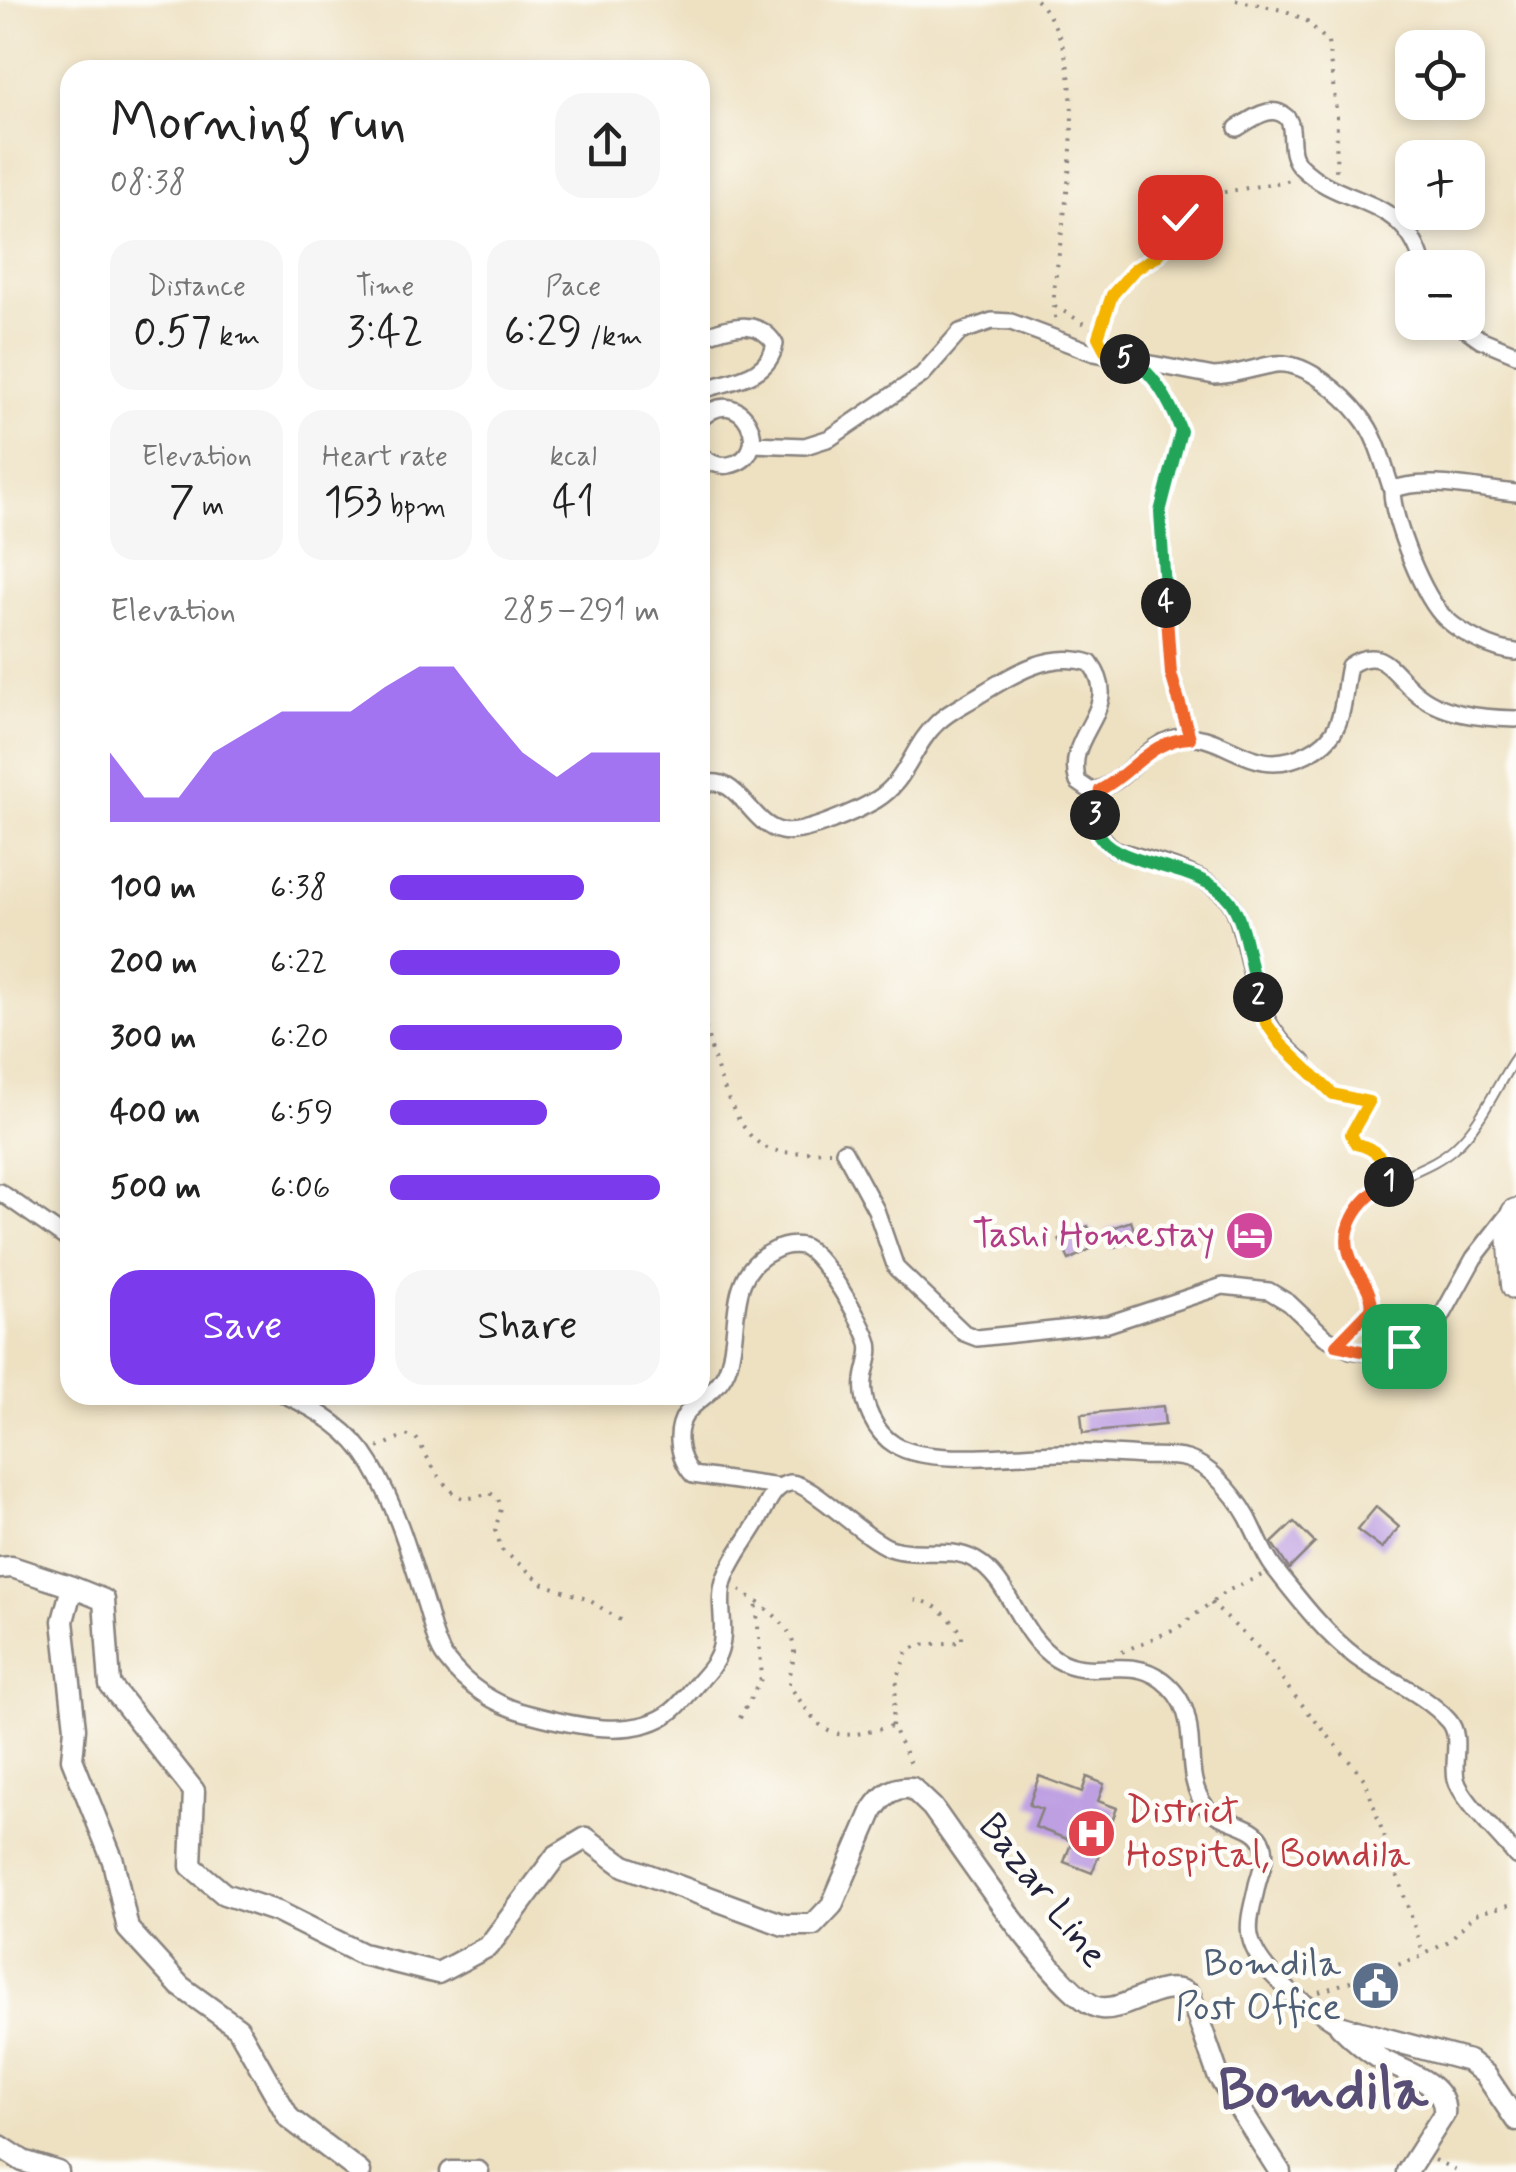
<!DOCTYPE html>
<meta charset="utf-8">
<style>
:root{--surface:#fff;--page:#f6f6f6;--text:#222;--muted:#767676;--accent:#7c3aed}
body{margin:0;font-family:Mynerve,sans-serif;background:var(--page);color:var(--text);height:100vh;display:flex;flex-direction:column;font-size:38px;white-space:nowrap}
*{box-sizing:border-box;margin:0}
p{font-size:32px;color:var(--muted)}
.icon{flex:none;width:55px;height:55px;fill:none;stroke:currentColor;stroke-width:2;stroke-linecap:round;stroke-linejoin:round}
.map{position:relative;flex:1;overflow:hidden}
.side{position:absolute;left:60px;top:60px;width:650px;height:1345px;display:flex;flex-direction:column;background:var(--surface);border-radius:30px;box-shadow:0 5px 15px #0003}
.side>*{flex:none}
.fabs{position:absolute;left:1395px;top:30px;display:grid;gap:20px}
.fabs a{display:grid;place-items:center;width:90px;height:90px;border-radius:20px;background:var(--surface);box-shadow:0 5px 15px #0003;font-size:50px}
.pin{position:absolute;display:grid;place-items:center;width:85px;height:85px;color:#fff;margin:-42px;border-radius:20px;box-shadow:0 5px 15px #0006}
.km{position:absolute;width:50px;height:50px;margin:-25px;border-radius:50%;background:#222;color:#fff;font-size:28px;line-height:50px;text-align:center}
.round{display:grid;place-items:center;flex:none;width:105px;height:105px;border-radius:30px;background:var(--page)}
.overview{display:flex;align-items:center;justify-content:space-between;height:170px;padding:0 50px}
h1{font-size:55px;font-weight:600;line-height:75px}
.stats{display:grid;grid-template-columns:repeat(3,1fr);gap:15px;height:170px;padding:10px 50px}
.stats div{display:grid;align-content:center;border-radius:25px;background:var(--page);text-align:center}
.stats b{font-size:42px;font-weight:600}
.stats small{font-size:28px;font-weight:400}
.stats p{font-size:28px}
.chart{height:280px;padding:20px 50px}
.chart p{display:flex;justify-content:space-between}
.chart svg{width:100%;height:180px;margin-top:10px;fill:var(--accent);opacity:.7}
.button{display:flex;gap:20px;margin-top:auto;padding:20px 50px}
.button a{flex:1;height:115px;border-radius:30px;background:var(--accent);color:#fff;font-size:40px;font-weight:600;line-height:115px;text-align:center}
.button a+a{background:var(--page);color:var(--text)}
ul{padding:0 50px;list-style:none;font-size:32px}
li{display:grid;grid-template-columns:160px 120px 1fr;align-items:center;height:75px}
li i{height:25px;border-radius:12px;background:var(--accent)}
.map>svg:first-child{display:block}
.building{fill:#bd9fe2}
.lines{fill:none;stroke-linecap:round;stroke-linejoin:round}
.service-casing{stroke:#88827e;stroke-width:12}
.minor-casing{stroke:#88827e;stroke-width:20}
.tertiary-casing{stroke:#88827e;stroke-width:25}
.trunk-casing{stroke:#88827e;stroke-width:32}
.path{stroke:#88827e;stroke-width:4;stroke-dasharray:2.5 8;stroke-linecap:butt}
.service{stroke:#fff;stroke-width:8}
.minor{stroke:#fff;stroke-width:15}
.tertiary{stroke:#fff;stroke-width:20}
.trunk{stroke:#fff;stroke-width:28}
.split-1-casing{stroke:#fff;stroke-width:20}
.split-2-casing{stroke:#fff;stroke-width:20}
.split-3-casing{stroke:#fff;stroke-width:20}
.split-4-casing{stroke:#fff;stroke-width:20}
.split-5-casing{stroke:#fff;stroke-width:20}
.split-6-casing{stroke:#fff;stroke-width:20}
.split-1{stroke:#f0652b;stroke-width:12}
.split-2{stroke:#f5b400;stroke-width:12}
.split-3{stroke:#22a559;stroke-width:12}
.split-4{stroke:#f0652b;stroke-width:12}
.split-5{stroke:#22a559;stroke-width:12}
.split-6{stroke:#f5b400;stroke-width:12}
.labels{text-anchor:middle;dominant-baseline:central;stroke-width:9;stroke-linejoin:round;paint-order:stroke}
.hotel-label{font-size:38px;fill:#b23c85;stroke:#fdfcf7;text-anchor:end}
.health-label{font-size:38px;fill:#be3a42;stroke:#fdfcf7;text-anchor:start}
.street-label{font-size:38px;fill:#22223b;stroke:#fdfcf7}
.service-label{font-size:38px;fill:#4e5e75;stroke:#fdfcf7;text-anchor:end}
.town-label{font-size:58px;font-weight:bold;fill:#584e75;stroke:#fdfcf7}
</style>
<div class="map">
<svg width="1516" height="2172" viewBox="0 0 1516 2172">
<rect width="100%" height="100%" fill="#fdfcf7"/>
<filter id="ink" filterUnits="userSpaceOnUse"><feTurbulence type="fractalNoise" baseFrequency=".01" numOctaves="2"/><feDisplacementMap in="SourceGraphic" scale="20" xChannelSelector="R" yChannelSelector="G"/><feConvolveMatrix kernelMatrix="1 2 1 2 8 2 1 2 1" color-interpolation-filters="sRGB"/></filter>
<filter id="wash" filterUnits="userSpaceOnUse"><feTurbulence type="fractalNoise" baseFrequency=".0048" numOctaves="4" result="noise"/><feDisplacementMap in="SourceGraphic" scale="40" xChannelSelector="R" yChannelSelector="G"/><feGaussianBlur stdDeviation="2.25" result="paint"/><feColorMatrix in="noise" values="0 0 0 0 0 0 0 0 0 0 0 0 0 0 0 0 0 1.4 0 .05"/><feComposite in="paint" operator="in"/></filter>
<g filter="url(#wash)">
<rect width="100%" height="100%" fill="#eee1c2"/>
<g id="blocks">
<path class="building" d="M1131 1221 1137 1239 1112 1248 1106 1230Z
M1088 1226 1098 1245 1069 1260 1059 1239Z
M1163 1406 1165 1425 1083 1433 1081 1414Z
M1376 1507 1399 1527 1382 1549 1357 1530Z
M1294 1522 1315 1543 1289 1569 1272 1543Z
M1039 1776 1082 1792 1087 1777 1104 1784 1098 1801 1117 1808 1092 1873 1064 1862 1072 1841 1035 1827 1042 1809 1029 1805Z"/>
</g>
</g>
<g filter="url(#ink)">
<use href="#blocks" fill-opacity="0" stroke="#88827e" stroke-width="2.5"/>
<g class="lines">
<defs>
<path id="service" d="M1337 1345 1371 1308C1373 1282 1343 1264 1346 1237 1352 1180 1421 1179 1455 1147 1483 1122 1495 1087 1516 1057"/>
<path id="minor" d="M1237 128C1249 121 1266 107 1280 113 1301 121 1283 150 1301 167 1344 209 1405 193 1424 268
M1456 322 1480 339 1516 354
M700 337C728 328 756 315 775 344 768 380 729 380 700 391
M700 420C741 377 778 456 729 465 717 467 708 462 700 454
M752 444 805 446 830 438 922 375 960 332 992 321 1011 322 1094 353 1214 376C1236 375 1255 367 1276 364 1306 361 1344 395 1361 417 1377 436 1384 467 1392 490
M1516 493C1482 490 1423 476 1392 490 1392 519 1424 600 1446 619 1464 635 1493 650 1516 652
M700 786C738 769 748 824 781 831 802 836 857 811 876 800 907 782 912 746 937 723 948 712 963 705 976 697 1010 676 1048 650 1090 663 1126 710 1062 734 1078 782L1091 791C1124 787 1142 746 1175 738 1225 727 1249 783 1308 753 1319 748 1331 738 1336 727 1345 709 1344 686 1349 666 1357 660 1367 656 1378 659 1391 664 1402 681 1413 690 1440 715 1481 718 1516 719
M1100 790C1095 816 1091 832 1114 849 1149 861 1201 870 1227 898 1237 909 1240 927 1244 941 1257 994 1258 1026 1303 1062
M844 1151 876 1210 896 1268 964 1333 977 1338 1108 1324 1223 1286 1269 1291 1289 1303 1325 1337 1350 1350 1365 1352 1404 1346 1433 1332 1474 1258 1510 1212
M0 1192 70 1241
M285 1395C319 1411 351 1430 371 1464 397 1507 412 1561 427 1609 432 1625 435 1644 445 1658 466 1686 496 1706 530 1714 571 1725 635 1741 672 1711 681 1704 688 1694 696 1685 705 1675 716 1664 720 1650 727 1628 717 1603 724 1581 732 1557 750 1537 762 1514 768 1502 775 1485 790 1483 808 1480 864 1539 890 1548 918 1558 949 1545 975 1560 1011 1580 1018 1635 1056 1659 1092 1681 1128 1654 1162 1680 1209 1716 1176 1769 1206 1807 1220 1823 1256 1823 1263 1843 1268 1855 1260 1873 1257 1885 1254 1901 1247 1920 1250 1936 1258 1975 1310 2007 1340 2026
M780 1487 693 1475C684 1465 680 1455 679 1441 677 1398 718 1402 729 1364 741 1323 726 1273 773 1251 782 1246 791 1244 802 1246 821 1251 864 1324 869 1343 872 1355 865 1368 864 1380 861 1403 875 1433 895 1445 929 1466 1017 1454 1059 1453 1087 1452 1114 1454 1142 1456 1156 1457 1173 1455 1187 1459 1214 1467 1242 1503 1253 1528 1260 1542 1264 1555 1274 1568 1298 1598 1325 1634 1356 1657 1386 1679 1423 1692 1449 1721 1462 1736 1452 1760 1456 1779 1461 1800 1501 1836 1516 1856"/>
<path id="tertiary" d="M0 1568 12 1567 72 1587
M1340 2026C1352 2038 1364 2049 1379 2058 1400 2071 1448 2082 1444 2114L1407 2172
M1342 2027 1469 2061 1485 2074 1516 2120
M0 2146 23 2161 58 2172
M360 2172 289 2118 238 2028 180 1986 128 1929 113 1861 72 1759 75 1728 63 1621 72 1587 104 1600 110 1685 194 1791 191 1866 224 1894 278 1912 362 1954 438 1973 489 1946 556 1856 586 1838 624 1866 784 1925H813L832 1905 873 1810C883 1795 893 1786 912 1788L932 1807C958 1842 1064 2004 1101 2008 1130 2011 1162 1976 1190 1995L1218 2075 1280 2172
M451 2172H478"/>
<path id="trunk" d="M1516 1213 1512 1232 1516 1285"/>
</defs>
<use href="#service" class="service-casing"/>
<use href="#minor" class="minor-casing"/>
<use href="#tertiary" class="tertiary-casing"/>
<use href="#trunk" class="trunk-casing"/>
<path class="path" d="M1036 0C1092 53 1068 184 1059 253 1056 276 1051 298 1056 322
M1236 0 1286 11 1307 21 1328 42 1337 117 1336 174
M1055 306 1098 332
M1098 336C1102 313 1118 283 1137 268 1146 261 1155 258 1163 249 1179 229 1183 209 1208 195L1292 180
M1153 381 1181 431 1160 512 1171 674 1185 724
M700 1008C711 1046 728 1130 767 1148 785 1156 811 1151 830 1151
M1313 1073 1333 1094 1369 1102 1351 1134C1359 1150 1378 1147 1389 1171
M592 1395 674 1406
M666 1395 669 1405
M378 1448 405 1435 416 1438C426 1453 445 1497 466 1498 474 1498 483 1495 490 1493L498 1498 501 1509 495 1530 502 1550 544 1584 589 1600 620 1620
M740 1590C760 1604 794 1624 794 1651 794 1663 789 1673 789 1685 826 1738 828 1743 892 1726L912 1766 910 1769
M1211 1603 1268 1657 1289 1689 1365 1780 1424 1955
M1122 1652 1179 1627 1225 1592 1262 1575
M740 1718 762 1677 756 1601
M892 1726 897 1680 907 1651 919 1645 962 1642V1633C948 1616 932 1597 909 1601
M1319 1992 1418 1958 1449 1941 1475 1914 1516 1903
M1434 2160 1461 2172"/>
<use href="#service" class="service"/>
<use href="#minor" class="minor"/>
<use href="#tertiary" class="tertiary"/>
<use href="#trunk" class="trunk"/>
</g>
</g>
<g class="lines" filter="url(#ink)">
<defs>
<path id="split-1" d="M1389 1182C1359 1199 1335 1231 1354 1265 1362 1280 1372 1291 1372 1308L1336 1345 1365 1352 1404 1346"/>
<path id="split-2" d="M1258 997 1266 1023 1281 1044 1333 1094 1369 1102 1351 1134 1356 1144C1377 1148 1385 1161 1393 1180L1389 1182"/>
<path id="split-3" d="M1095 815C1095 823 1095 831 1100 837 1122 868 1202 864 1230 901 1246 923 1250 971 1258 997"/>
<path id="split-4" d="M1095 815 1100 790C1133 773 1150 740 1190 738L1171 674 1166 603"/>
<path id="split-5" d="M1125 359C1152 365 1172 407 1181 431L1160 512 1166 603"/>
<path id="split-6" d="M1125 359 1108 356 1098 337 1112 295 1135 269 1156 257 1165 247 1180 217"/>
</defs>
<use href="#split-1" class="split-1-casing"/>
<use href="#split-2" class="split-2-casing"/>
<use href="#split-3" class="split-3-casing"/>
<use href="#split-4" class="split-4-casing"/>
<use href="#split-5" class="split-5-casing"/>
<use href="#split-6" class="split-6-casing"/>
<use href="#split-1" class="split-1"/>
<use href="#split-2" class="split-2"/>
<use href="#split-3" class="split-3"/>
<use href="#split-4" class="split-4"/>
<use href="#split-5" class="split-5"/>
<use href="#split-6" class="split-6"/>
</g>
<defs>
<symbol id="hotel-disc" viewBox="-11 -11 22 22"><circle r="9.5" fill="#d1479c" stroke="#fdfcf7"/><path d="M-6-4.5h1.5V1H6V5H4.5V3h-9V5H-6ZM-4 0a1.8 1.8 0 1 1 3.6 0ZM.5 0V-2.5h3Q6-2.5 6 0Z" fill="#fff"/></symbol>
<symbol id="hospital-disc" viewBox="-11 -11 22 22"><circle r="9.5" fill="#e0444e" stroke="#fdfcf7"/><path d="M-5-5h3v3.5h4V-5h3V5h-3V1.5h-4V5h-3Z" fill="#fff"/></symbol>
<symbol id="civic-disc" viewBox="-11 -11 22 22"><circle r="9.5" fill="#5c6f8a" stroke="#fdfcf7"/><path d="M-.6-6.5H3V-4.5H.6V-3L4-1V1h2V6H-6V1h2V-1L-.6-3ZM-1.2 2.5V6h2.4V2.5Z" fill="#fff"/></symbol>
</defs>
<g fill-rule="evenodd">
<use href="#hotel-disc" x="1222" y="1208" width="55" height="55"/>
<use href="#hospital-disc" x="1064" y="1806" width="55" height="55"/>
<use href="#civic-disc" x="1348" y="1958" width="55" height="55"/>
</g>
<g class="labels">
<g class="hotel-label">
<text x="1215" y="1235">Tashi Homestay</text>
</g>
<g class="health-label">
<text x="1126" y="1811">District<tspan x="1126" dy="44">Hospital, Bomdila</tspan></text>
</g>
<g class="street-label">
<text transform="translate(1042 1891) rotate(52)">Bazar Line</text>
</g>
<g class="service-label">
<text x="1341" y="1964">Bomdila<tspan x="1341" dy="44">Post Office</tspan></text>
</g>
<g class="town-label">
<text x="1323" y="2092">Bomdila</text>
</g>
</g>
</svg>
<div class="fabs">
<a><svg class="icon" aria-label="locate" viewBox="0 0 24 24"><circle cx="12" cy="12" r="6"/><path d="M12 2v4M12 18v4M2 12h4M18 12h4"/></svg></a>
<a>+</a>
<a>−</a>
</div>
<div class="pin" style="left:1404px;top:1346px;background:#1e9e55"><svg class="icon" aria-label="arrive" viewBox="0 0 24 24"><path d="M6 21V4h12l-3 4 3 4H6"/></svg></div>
<div class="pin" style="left:1180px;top:217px;background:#d93025"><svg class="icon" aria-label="check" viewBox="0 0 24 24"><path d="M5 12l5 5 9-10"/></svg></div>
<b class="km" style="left:1389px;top:1182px">1</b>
<b class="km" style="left:1258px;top:997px">2</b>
<b class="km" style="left:1095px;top:815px">3</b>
<b class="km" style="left:1166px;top:603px">4</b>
<b class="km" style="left:1125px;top:359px">5</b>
<section class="side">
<div class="overview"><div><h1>Morning run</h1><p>08:38</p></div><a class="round"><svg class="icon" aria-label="share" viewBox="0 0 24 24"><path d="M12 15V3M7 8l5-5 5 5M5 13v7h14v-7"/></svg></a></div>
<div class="stats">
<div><p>Distance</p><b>0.57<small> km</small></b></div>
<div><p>Time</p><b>3:42</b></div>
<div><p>Pace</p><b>6:29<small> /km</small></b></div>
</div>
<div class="stats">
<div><p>Elevation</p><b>7<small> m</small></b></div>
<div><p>Heart rate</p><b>153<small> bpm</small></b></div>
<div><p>kcal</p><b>41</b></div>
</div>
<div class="chart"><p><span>Elevation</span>285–291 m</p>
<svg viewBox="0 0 160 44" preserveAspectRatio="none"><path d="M0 44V27L10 38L20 38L30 27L40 22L50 17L60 17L70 17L80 11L90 6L100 6L110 17L120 27L130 33L140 27L150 27L160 27V44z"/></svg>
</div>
<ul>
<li><b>100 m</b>6:38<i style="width:72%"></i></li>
<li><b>200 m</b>6:22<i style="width:85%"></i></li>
<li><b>300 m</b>6:20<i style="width:86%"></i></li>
<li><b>400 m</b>6:59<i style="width:58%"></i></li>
<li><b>500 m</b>6:06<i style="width:100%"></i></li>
</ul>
<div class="button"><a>Save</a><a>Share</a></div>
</section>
</div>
